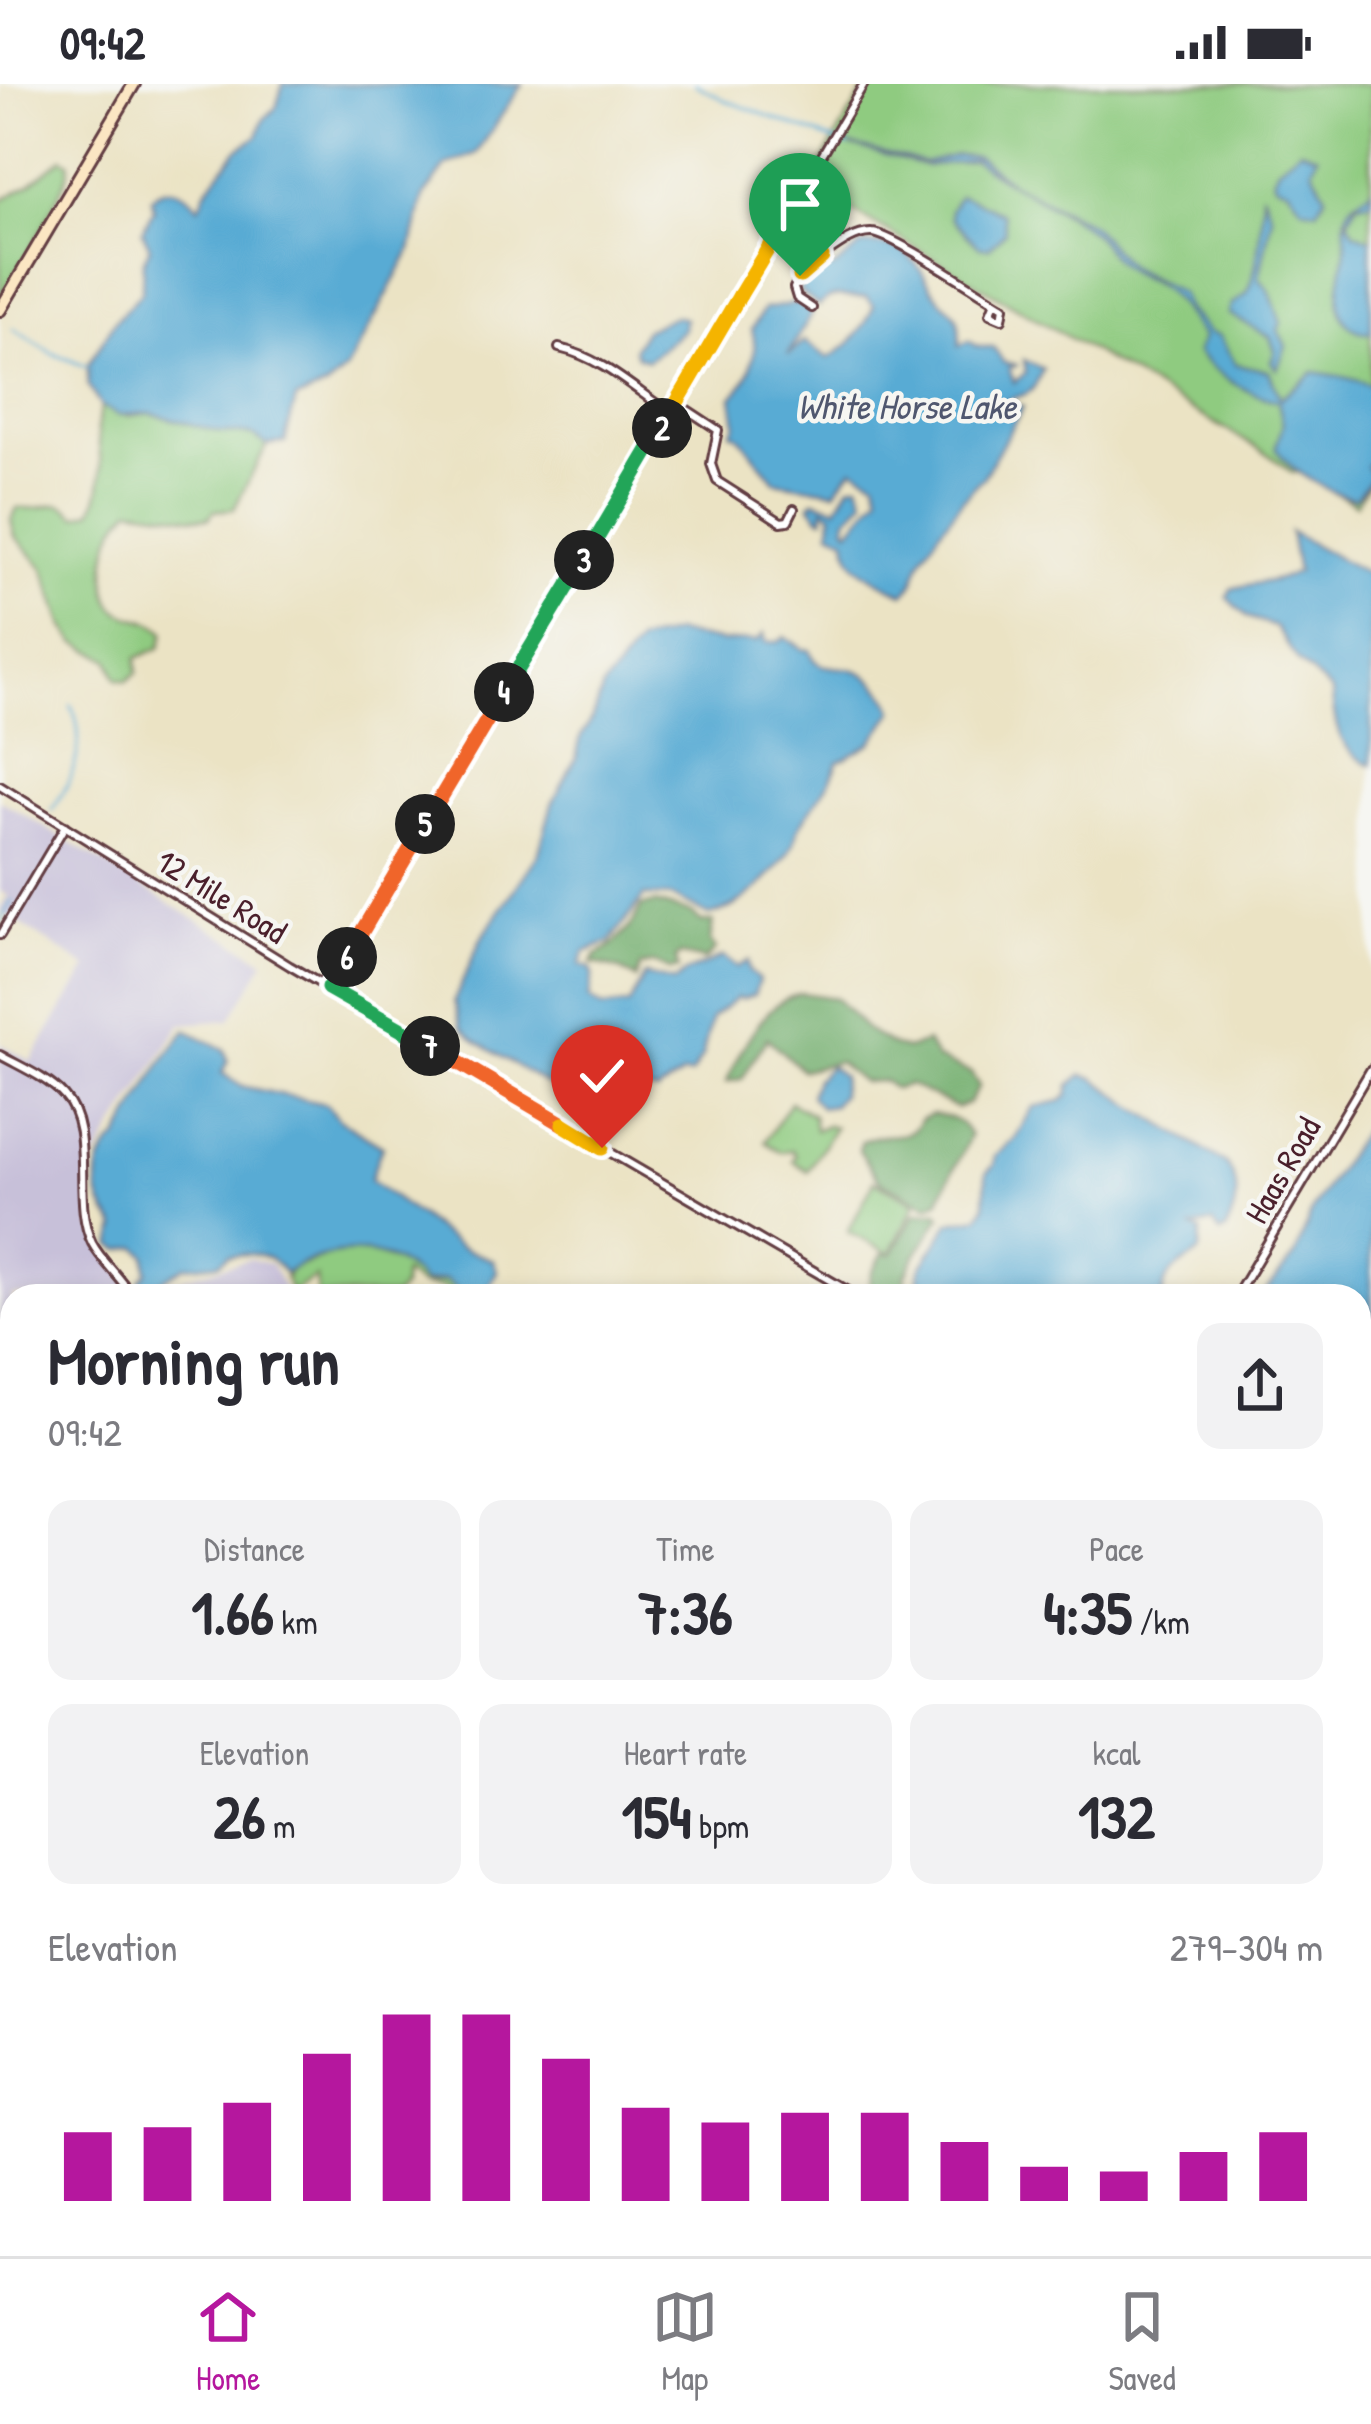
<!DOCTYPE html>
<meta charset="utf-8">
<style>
:root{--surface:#fff;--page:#f2f2f3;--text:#2b2b33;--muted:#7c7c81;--line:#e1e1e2;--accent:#b5179e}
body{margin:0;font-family:"Patrick Hand",sans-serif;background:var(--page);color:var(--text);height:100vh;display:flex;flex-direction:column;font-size:45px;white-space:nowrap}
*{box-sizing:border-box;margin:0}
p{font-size:39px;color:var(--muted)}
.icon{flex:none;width:66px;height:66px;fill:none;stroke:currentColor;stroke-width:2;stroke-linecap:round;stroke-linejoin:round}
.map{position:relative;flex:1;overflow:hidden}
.drawer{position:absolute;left:0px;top:1200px;width:1371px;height:972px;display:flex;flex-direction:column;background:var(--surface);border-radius:36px 36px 0 0;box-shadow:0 6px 18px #0003}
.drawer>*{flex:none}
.pin{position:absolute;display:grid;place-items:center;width:102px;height:102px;color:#fff;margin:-123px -51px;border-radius:50% 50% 50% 0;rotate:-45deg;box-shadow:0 0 12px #0007}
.pin .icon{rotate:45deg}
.km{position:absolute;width:60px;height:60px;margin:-30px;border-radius:50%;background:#222;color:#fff;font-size:33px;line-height:60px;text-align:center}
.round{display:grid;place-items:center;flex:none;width:126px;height:126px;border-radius:24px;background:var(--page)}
.summary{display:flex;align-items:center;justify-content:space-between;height:204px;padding:0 48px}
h1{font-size:66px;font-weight:700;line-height:90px}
.metrics{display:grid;grid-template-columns:repeat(3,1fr);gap:18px;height:204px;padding:12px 48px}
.metrics div{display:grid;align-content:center;border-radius:24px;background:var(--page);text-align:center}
.metrics b{font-size:60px;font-weight:700}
.metrics small{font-size:33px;font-weight:400}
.metrics p{font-size:33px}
.chart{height:336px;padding:24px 48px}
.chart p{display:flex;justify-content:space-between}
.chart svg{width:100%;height:216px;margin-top:12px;stroke:var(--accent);stroke-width:6}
.status{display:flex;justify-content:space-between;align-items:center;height:84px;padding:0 60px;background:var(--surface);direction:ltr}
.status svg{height:33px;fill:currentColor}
.tab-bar{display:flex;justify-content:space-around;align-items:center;height:168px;border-top:3px solid var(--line);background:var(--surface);font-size:33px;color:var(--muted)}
.tab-bar a{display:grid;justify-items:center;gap:6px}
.tab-bar .selected{color:var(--accent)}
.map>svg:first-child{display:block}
.industrial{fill:#c7c0d9}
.green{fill:#8fcb80;stroke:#6c7556;stroke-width:3}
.forest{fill:#73af6e;stroke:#5e674c;stroke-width:3}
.water{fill:#59abd4;stroke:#526580;stroke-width:3}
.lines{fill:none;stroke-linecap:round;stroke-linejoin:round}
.stream{stroke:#59abd4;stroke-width:3}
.street-casing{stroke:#623c42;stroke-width:12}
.secondary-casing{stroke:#623c42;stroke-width:16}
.highway-casing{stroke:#623c42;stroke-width:22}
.street{stroke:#fff;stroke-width:6}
.secondary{stroke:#fbe6c3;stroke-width:10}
.highway{stroke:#f4c16a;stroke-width:16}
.split-1-casing{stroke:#fff;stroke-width:24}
.split-2-casing{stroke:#fff;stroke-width:24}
.split-3-casing{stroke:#fff;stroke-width:24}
.split-4-casing{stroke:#fff;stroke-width:24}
.split-5-casing{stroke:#fff;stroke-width:24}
.split-6-casing{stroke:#fff;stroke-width:24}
.split-7-casing{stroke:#fff;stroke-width:24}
.split-8-casing{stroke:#fff;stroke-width:24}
.split-9-casing{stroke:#fff;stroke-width:24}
.split-1{stroke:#f5b400;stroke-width:15}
.split-2{stroke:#f5b400;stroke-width:15}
.split-3{stroke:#22a559;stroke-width:15}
.split-4{stroke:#22a559;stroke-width:15}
.split-5{stroke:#f0652b;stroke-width:15}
.split-6{stroke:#f0652b;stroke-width:15}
.split-7{stroke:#22a559;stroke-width:15}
.split-8{stroke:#f0652b;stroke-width:15}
.split-9{stroke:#f5b400;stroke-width:15}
.labels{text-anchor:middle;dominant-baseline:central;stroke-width:9;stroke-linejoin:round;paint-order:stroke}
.street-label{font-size:33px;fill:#4a1f2b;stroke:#f6f6f2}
.water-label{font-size:36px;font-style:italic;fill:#50576f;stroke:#f6f6f2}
</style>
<div class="status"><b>09:42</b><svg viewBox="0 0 49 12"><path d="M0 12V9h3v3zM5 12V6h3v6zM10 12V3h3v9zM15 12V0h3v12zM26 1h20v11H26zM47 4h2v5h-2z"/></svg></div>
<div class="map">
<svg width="1371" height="2172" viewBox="0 0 1371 2172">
<rect width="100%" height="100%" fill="#f6f6f2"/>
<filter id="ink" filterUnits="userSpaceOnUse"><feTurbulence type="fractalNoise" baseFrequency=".00833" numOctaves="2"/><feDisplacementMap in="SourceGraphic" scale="24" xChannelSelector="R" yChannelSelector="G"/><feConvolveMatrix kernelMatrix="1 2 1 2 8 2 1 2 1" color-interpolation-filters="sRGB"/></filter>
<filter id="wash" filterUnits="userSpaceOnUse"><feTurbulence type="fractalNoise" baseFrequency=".004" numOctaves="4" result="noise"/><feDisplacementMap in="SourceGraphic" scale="48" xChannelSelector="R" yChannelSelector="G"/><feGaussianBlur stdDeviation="2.7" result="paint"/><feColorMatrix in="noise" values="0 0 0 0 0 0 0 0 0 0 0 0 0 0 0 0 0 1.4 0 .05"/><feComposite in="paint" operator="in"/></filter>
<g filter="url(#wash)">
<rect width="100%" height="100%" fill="#ebe3c4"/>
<path class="industrial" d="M0 716 265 877 230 936 181 940 92 1080 90 1095 93 1142 137 1212H12V1282L0 1286V960L31 977 88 884 0 827 8 812 0 807Z
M250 1175 271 1180 288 1212H160L168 1198Z
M12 1410V1525L0 1512V1417Z
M315 2160H524L534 2172H308Z
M670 2160H812L822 2167 819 2172H679L667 2165Z
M872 2160H958L951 2172H865Z"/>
<path class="green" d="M868 0H1371V395L1356 420 1297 388 1293 389 1269 371 808 101Z
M62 74 69 78C71 104 17 187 0 213V117L29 101Z
M101 322 127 332 150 329 221 348 253 351 267 361 234 425 214 427 209 434H200L131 424C125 431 118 440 114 448 105 468 99 517 122 529 137 537 152 534 165 548L160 564 137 574V589L127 597 117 595 110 576 75 558 63 540 44 484 15 452 11 437 17 424C23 423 29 425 36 424 58 422 56 413 77 432L92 427C113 386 90 357 101 322Z
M790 1018 813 1031 815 1046 827 1041 835 1043 808 1087 793 1077 796 1072 792 1066 781 1068 765 1058Z
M874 1097 916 1119 890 1169 848 1148Z
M365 1167 407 1181 429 1200 447 1197 465 1212H454L444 1204 420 1202 403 1190 402 1204 395 1212H317L316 1193 293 1207 298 1212H293L285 1194 290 1185 338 1168Z
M1367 1291 1371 1293V1383L1359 1394V1300Z
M0 1848 12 1849V2030L0 2031Z"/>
<path class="forest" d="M655 819 692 829 701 838H713L710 858 716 865 705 876 681 871 676 874 678 885 669 886 653 879 640 883 636 895 620 886 592 879 596 871C614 864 634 841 641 822Z
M801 909 835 914 868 947 894 962 907 965 926 958 937 975 971 989 979 1002 969 1019 957 1024 910 1001 894 1005 884 997 862 998 838 978 802 986 767 954 742 995 726 998C740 966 765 915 801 909Z
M932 1030C950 1033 962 1035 970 1052 961 1075 948 1092 940 1116L929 1122 880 1097 859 1066 862 1057C884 1045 907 1062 921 1035Z
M938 1128 941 1132 912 1178 905 1192V1207L910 1212H867L872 1188 883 1169 892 1170 915 1129Z
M1371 1400V1515L1359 1508V1419Z
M1055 2160H1275L1288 2168H1319L1322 2172H1048Z"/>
<path class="water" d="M283 0H522L477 69 446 82 424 112 411 166 347 285 327 303 296 315C293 328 288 342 285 358L267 361 253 351 221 348 150 329 118 331 101 322 88 302V281L115 237 142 208 143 178 150 163 142 147 154 125 151 114C167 96 187 108 199 123L207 105 237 66 258 52 264 35 276 24Z
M846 60 924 79 957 71 978 73 1012 100 1091 140 1128 182 1180 209 1186 224 1209 249 1219 252 1236 280 1269 287 1280 314 1314 288C1333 291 1353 294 1371 302V378L1367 382 1371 394 1355 414C1329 410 1287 386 1276 363L1283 340 1278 317C1249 311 1218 293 1197 268L1203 253C1189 237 1178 215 1160 203 1147 194 1131 192 1119 180 1105 166 1098 150 1080 139 1045 117 1008 101 974 76L925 82Z
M1300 65 1318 71 1312 85 1326 111 1317 126 1302 123 1289 105 1276 100 1273 95 1278 83Z
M1371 105V117L1357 119 1348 136 1354 148 1371 155V250C1322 244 1344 193 1346 163 1347 150 1342 136 1349 124 1355 115 1364 113 1371 105Z
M1262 108 1272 132 1259 194 1269 206 1281 239 1278 246 1286 262 1277 285 1271 278 1275 267 1270 253 1229 230 1231 221C1235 218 1244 213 1247 209 1257 195 1263 127 1262 108Z
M959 112C967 112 997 126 1003 131L1005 147 989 164 980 163 951 134 950 126Z
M862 161C903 158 913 172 931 203 945 229 963 219 959 262L969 257 978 263H993L1004 279 1018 281 1009 284 1014 298 1026 289 1024 276 1043 285C1029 316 1032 306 1003 318L1023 323 983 394C971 401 935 453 925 469 916 483 917 499 904 510 878 495 848 488 846 454L831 447 832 430 824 424 823 434 819 433 810 420 814 416 837 423 850 401 859 399 865 416 847 434 846 442 850 446 880 410 876 396 853 384 835 407 775 397 739 352 731 348 736 339 732 313C750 296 759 270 752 245L764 225 797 219 812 229 788 271 805 257 828 274C850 263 865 244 874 221L866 213C848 215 832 206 819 222L799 207 807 193 834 184Z
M674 232 685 235 683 246 648 276 637 272 634 264 645 246Z
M1290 448 1371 492V681C1338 667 1334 640 1332 608L1298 577 1275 543 1247 533 1227 513 1231 505C1255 498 1275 499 1297 488Z
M675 549 723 558 757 557 764 550 766 558H778L785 552 802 565 810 566C817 588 832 581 851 585 869 589 890 610 894 627L871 659 838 678C830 703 812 721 799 743 795 752 795 761 789 769 769 795 742 825 709 831L672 813 644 812 610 858 585 868 580 881 590 884 593 890 589 915 602 924 629 921 645 891 675 898 686 888 723 873 737 883 748 877 749 887 759 896 754 911 741 915 738 913 712 933 702 973 691 991H682L657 1008 628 1001 605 1010 577 1011 546 1000 476 957 461 943 454 917 481 855 538 771 552 720 576 674 581 652 593 634 603 604 638 558Z
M186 946 224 965 228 976 222 989 241 1002 326 1020 340 1036 382 1062 370 1096 462 1164 493 1176 497 1187 484 1212H465L445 1196 423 1199C388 1158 330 1162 284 1189 271 1168 250 1169 228 1171L219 1179 185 1182 143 1209 139 1198 147 1188 146 1171 138 1163 121 1166 112 1161 117 1144C115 1138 111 1134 107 1129 93 1106 94 1073 118 1055L162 978Z
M830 982 842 992 841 1011 833 1021 820 1023 810 1012 816 995Z
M1082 991 1094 994 1130 1020 1226 1080C1243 1101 1236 1124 1226 1147L1220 1149 1213 1139 1193 1144 1201 1148 1200 1168C1187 1179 1162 1187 1163 1212H926L918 1202 920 1185 950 1138 979 1133 985 1122 986 1089 994 1081 995 1072 1015 1055 1033 1023 1061 1017 1068 1012 1070 1001Z
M1371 1034V1261L1359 1269V1212H1262L1295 1172 1313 1125Z"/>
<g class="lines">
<path class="stream" d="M695 0 725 16 848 62
M13 245 52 269 87 283
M52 726C74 695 88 657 71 621
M0 838 12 817
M0 1400 12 1392
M0 1833 12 1839
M12 2017 0 2020 2 2041 12 2054"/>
</g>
</g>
<g filter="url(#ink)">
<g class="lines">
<defs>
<path id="street" d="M778 147 822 173C835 164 855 148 872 149 891 149 981 210 1004 223L1002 235 990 230 995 218
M812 224 797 214 794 204 800 192 822 173
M559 264C602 274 634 305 670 329
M677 319 718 346 711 380 717 397 781 438 788 437 794 425
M0 702 290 882 857 1212
M0 851 65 742
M328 904 864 0
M0 971C21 983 48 994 64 1012 96 1046 71 1117 92 1159 102 1178 121 1193 132 1212
M1236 1212 1371 985
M0 1427 12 1420
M1359 1512 1371 1520
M293 2172 301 2160
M657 2172 664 2160"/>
<path id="secondary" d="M0 226 134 0
M0 1532 12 1546
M540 2160 550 2172"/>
<path id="highway" d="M0 2078 12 2094
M0 2104 12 2121
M41 2160 50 2172
M62 2160 71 2172"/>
</defs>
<use href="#street" class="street-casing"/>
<use href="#secondary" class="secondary-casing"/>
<use href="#highway" class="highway-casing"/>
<use href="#street" class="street"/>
<use href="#secondary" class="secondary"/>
<use href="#highway" class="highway"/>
</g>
</g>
<g class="lines" filter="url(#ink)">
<defs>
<path id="split-1" d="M740 211 778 148 822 173 800 192"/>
<path id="split-2" d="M662 344 740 211"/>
<path id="split-3" d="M584 476 662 344"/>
<path id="split-4" d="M504 608 584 476"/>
<path id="split-5" d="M425 740 504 608"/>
<path id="split-6" d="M347 873 425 740"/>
<path id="split-7" d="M347 873 328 904 430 962"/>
<path id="split-8" d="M430 962 563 1040"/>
<path id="split-9" d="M563 1040 602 1064"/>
</defs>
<use href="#split-1" class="split-1-casing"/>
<use href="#split-2" class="split-2-casing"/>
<use href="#split-3" class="split-3-casing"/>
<use href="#split-4" class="split-4-casing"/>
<use href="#split-5" class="split-5-casing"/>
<use href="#split-6" class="split-6-casing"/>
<use href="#split-7" class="split-7-casing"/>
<use href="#split-8" class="split-8-casing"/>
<use href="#split-9" class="split-9-casing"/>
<use href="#split-1" class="split-1"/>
<use href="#split-2" class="split-2"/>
<use href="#split-3" class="split-3"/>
<use href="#split-4" class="split-4"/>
<use href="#split-5" class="split-5"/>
<use href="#split-6" class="split-6"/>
<use href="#split-7" class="split-7"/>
<use href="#split-8" class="split-8"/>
<use href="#split-9" class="split-9"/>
</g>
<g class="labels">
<g class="street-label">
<text transform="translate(222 812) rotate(32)">12 Mile Road</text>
<text transform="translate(1282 1086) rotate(-60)">Haas Road</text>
</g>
<g class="water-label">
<text x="907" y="321">White Horse Lake</text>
</g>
</g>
</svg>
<div class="pin" style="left:800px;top:192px;background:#1e9e55"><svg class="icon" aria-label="arrive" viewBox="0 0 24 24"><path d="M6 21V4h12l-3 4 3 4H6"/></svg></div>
<div class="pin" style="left:602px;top:1064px;background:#d93025"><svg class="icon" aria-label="check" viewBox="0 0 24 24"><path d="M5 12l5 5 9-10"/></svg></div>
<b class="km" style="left:662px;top:344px">2</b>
<b class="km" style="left:584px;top:476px">3</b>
<b class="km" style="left:504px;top:608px">4</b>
<b class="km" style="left:425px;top:740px">5</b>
<b class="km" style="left:347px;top:873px">6</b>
<b class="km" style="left:430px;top:962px">7</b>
<section class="drawer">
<div class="summary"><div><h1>Morning run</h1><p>09:42</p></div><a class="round"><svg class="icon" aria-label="share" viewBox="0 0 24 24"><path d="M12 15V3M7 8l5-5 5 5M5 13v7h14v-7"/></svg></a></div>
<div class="metrics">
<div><p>Distance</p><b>1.66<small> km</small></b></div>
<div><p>Time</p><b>7:36</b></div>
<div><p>Pace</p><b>4:35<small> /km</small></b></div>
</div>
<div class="metrics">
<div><p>Elevation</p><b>26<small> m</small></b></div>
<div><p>Heart rate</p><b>154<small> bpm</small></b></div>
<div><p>kcal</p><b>132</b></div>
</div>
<div class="chart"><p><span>Elevation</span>279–304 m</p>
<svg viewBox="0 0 160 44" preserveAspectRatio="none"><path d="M5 44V30M15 44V29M25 44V24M35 44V14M45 44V6M55 44V6M65 44V15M75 44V25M85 44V28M95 44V26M105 44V26M115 44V32M125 44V37M135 44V38M145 44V34M155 44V30"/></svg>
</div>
</section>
</div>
<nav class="tab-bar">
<a class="selected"><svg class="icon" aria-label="home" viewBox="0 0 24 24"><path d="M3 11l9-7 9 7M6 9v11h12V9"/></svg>Home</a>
<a><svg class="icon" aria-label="map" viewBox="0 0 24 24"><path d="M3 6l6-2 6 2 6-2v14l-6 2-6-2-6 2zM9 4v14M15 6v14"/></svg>Map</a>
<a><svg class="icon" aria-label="saved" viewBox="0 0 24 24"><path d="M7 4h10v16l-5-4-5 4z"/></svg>Saved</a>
</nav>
